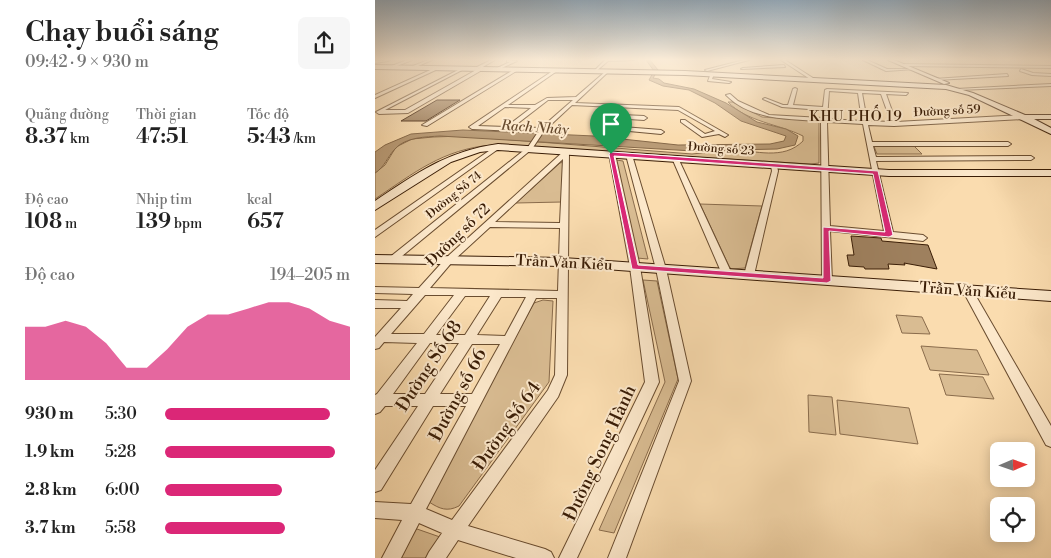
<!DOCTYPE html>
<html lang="vi">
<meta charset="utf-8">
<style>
:root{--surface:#fff;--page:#f6f6f6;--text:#222;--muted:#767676;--accent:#db2777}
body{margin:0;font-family:"Libre Bodoni",serif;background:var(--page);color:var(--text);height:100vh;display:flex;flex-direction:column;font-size:19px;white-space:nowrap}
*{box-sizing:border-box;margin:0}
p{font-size:16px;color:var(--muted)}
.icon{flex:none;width:28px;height:28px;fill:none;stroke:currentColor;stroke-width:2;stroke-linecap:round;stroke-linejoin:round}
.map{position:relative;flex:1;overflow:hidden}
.drawer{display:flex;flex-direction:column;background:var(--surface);width:375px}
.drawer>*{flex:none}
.needle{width:32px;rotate:88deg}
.controls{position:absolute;left:615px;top:442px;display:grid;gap:10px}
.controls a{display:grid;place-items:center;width:45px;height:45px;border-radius:8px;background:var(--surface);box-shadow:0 2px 12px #0003;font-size:25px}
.pin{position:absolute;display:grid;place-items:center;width:42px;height:42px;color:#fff;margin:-51px -21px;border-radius:50% 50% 50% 0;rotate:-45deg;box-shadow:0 0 5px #0007}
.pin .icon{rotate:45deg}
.round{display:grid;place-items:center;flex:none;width:52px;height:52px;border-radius:8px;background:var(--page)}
.headline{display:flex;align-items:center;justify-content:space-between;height:85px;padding:0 25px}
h1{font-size:28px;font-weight:600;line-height:38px}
.figures{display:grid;grid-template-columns:repeat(3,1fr);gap:8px;height:85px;padding:5px 25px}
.figures div{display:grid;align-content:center}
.figures b{font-size:21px;font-weight:600}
.figures small{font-size:14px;font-weight:400}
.figures p{font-size:14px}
.chart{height:140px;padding:10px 25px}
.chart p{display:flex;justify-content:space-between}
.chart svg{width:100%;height:90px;margin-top:5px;fill:var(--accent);opacity:.7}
ul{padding:0 25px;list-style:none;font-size:16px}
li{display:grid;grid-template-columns:80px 60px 1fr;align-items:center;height:38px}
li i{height:12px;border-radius:6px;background:var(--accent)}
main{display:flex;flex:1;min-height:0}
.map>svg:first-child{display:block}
.green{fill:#d9bc92;stroke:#8a6c4c}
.water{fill:#b99b76;stroke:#866949}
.building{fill:#9e805e;stroke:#3a1d06}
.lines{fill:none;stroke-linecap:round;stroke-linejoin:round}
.street-casing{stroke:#6a4d30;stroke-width:2}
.secondary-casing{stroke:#3a1d06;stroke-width:2}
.street{fill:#fce8cb;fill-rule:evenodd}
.secondary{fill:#fce8cb;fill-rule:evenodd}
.route{fill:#db2777;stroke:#fff;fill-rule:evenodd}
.labels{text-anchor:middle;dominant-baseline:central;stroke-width:4;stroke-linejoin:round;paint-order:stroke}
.far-street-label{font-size:12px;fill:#3a1d06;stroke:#fce8cb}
.far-neighbourhood-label{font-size:14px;letter-spacing:1px;fill:#3a1d06;stroke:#fce8cb}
.far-water-label{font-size:14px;font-style:italic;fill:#66492d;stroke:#fce8cb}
.street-label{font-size:15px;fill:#3a1d06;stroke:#fce8cb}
.near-street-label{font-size:18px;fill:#3a1d06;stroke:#fce8cb}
</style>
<main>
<section class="drawer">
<div class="headline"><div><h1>Chạy buổi sáng</h1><p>09:42 · 9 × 930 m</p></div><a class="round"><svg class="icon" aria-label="share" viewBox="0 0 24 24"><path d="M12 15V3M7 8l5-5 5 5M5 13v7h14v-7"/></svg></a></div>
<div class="figures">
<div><p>Quãng đường</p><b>8.37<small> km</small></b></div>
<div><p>Thời gian</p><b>47:51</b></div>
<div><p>Tốc độ</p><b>5:43<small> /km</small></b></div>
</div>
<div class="figures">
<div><p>Độ cao</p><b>108<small> m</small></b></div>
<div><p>Nhịp tim</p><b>139<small> bpm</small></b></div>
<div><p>kcal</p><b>657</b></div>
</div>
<div class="chart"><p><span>Độ cao</span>194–205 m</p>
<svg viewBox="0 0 160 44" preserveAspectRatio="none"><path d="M0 44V18L10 18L20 15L30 18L40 26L50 38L60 38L70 29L80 18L90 12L100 12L110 9L120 6L130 6L140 9L150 15L160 18V44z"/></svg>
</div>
<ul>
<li><b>930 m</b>5:30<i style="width:89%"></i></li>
<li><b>1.9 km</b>5:28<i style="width:92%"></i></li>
<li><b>2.8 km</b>6:00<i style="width:63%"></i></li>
<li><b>3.7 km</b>5:58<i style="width:65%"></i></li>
</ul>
</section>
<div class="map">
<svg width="676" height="558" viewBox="0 0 676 558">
<rect width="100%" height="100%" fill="#fadcaf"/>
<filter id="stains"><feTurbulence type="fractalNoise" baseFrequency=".004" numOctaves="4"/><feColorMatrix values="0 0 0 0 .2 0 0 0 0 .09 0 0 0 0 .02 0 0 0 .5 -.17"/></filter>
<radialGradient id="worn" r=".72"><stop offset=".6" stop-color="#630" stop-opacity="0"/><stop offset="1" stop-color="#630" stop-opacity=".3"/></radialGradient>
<path class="green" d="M353 102H358L387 117 444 121V163L436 164 117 145C68 149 39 173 0 199V173L10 165 21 147 37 139 58 137 87 136 317 154C330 153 344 150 357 150 380 150 408 161 428 141V136C404 124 372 122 353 102Z
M498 144H537L547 154H502Z
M241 160 248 161 273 259 262 258Z
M189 162 187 202 141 203 185 163Z
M325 204 387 206 370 268 356 269 354 266Z
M268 280 282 281 303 379 239 533 224 530 290 382Z
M168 300 178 301 174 382 84 506C72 512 65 509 54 502L57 491 159 303Z
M521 315 547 317 555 334 527 333Z
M546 346 602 350 614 375 555 370Z
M564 374 608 377 619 399 571 395Z
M433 395 457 397 461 435 434 432Z
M462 400 534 408 543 444 465 434Z
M42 529 65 537 54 558H22L34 536Z"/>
<path class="water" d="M271 60H275L283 70 278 78 284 79 289 83 319 89 351 103 382 122 411 129 423 136 420 145 402 149 318 151 65 136C51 137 30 137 20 149 12 157 10 167 0 173V152L10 145 36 134 88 130 219 136 303 145 395 144 409 141 411 136 366 121 340 103 314 90 288 86 274 80 279 71Z"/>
<path class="building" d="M62 100H85L51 121H26Z
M476 236 506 238 507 241 553 245 562 269 529 263 530 265 513 264 514 269H490L489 267 474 266 472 255H479Z"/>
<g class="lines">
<defs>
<path id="street" d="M15 60 13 61 0 63V61Z
M32 60H37L17 68 14 67Z
M53 60H57L36 69 33 68Z
M116 60H120L106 68 107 70 33 113 4 114 1 112 87 68V70L10 110H30L101 70 100 68Z
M132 60 142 61 120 71V69L135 62H132Z
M230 60H259L233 61 219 73H217Z
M369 60H374L332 71 330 70Z
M406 60H410L441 80 438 81Z
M488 60H492L512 69H540L511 71Z
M529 64 676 66V68L530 66Z
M409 65 410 67 366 69 368 68Z
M62 67 65 68 0 98V95Z
M140 69 143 70 52 126 47 125Z
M646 69 658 73 676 74V76L657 75 645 71Z
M179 70 182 71 133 105H160L172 98 201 97 231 71 232 73 200 103 304 107 353 135 350 137 344 134 327 137 306 122V120H310L330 134 340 131 303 110 197 105 169 131 157 149 21 261H15L13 259 15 257 153 147 163 132 97 129 94 127ZM173 100H198L166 128 138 127ZM130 107 156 108 131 127 103 126Z
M336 73 339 74 337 79 356 82 354 83 333 81Z
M632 74 633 76 561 80 559 79Z
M676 84V86L583 90 581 89Z
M420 88 422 89 418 105 448 107 450 90 452 89 533 93 531 95 511 94 521 122 649 115 652 117 649 119 519 126 493 125 497 142H633L636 144 633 146H498L501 157 656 156 659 158 656 160 501 161 518 232 548 235 552 238 548 241 455 231 457 281 452 284 448 283 447 281 446 121C414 119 375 120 351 95L355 94 363 101 394 115 447 118V110L407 107 388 99 390 98 408 105H413L418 89ZM454 91 483 93 487 121 452 119ZM487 93 506 94 516 122 492 121ZM452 122 488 124 509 231 455 226Z
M225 114 269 116 272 118 269 120 223 117V115Z
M235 126 286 130 289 132 286 134 233 129 232 128Z
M121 146 126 147 0 237V230Z
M189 151 194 152 192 375 183 397 93 526 170 549 176 552 179 558H141L83 540 71 558H51L54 552 67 533 44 523 26 558H7L27 520 0 518V502L36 504 91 406H58L6 490 0 492V470L43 406H10L5 412 0 414V395L2 394 42 343 9 342 4 348 0 349V337L26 308H0V300L32 301 38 294 0 293V287L44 288 72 257ZM188 159 185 223 120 222ZM115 227 185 228 183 291 55 288 78 261ZM50 295H79L49 334H16ZM90 296H115L90 335H61ZM126 297H151L130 336 102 335ZM161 298H182L180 375 173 390 77 520 51 509ZM55 343H84L50 394H18ZM97 344H125L97 394H65Z
M237 152 240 154 265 267 284 382 202 558H184L270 382 255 267 234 154Z
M254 153 257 155 291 269 316 381 251 558H233L304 381 281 269 251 155Z
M298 157 303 158 357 274 355 276 352 277 347 274 297 158Z
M399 164 402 166 403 171 379 275 374 278 369 275 397 171 396 166Z
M593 288 598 291 676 426V447L671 445 588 291Z"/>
<path id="secondary" d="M513 60H519L574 83 569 84Z
M0 65 310 71 571 85 598 93 650 115H676V119H659L676 128V134L594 95 571 89 310 75 0 69Z
M123 144 514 170H676V176H514L123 150 105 152 76 162 0 210V201C42 173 72 151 123 144Z
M0 255 188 258 676 291V301L188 266 0 263Z"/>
</defs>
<use href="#street" class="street-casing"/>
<use href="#secondary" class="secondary-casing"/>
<use href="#street" class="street"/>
<use href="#secondary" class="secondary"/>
</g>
<linearGradient id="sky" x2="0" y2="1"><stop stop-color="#95aaba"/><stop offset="0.43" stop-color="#fdefdb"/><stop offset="1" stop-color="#fdefdb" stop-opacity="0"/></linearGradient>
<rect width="676" height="138" fill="url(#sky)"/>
<path class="route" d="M236 152 503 171 518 235 514 237 454 231 456 281 452 283 257 269 234 154ZM239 156 498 174 510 232 448 227V278L263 265Z"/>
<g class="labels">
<g class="far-street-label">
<text transform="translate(572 111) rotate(-3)">Đường số 59</text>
<text transform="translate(346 149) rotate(4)">Đường số 23</text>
<text transform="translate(79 195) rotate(-39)">Đường Số 74</text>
</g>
<g class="far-neighbourhood-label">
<text x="481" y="117">KHU PHỐ 19</text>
</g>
<g class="far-water-label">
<text transform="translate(160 128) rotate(4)">Rạch Nhảy</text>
</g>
<g class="street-label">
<text transform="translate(83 235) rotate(-44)">Đường số 72</text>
<text transform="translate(189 263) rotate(3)">Trần Văn Kiểu</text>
<text transform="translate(593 291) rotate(4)">Trần Văn Kiểu</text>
</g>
<g class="near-street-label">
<text transform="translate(54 366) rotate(-57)">Đường Số 68</text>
<text transform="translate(83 395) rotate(-62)">Đường số 66</text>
<text transform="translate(132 426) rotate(-55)">Đường Số 64</text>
<text transform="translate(225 453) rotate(-65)">Đường Song Hành</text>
</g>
</g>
<rect width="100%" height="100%" filter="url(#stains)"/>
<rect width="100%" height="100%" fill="url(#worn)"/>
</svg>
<div class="controls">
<a><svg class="needle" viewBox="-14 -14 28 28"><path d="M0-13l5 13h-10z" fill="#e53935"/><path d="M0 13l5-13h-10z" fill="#767676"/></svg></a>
<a><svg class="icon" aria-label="locate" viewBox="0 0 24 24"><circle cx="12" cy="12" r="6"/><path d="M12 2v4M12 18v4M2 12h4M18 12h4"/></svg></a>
</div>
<div class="pin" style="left:236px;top:154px;background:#1e9e55"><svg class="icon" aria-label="arrive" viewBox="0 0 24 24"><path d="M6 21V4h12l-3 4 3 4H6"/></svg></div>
</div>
</main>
